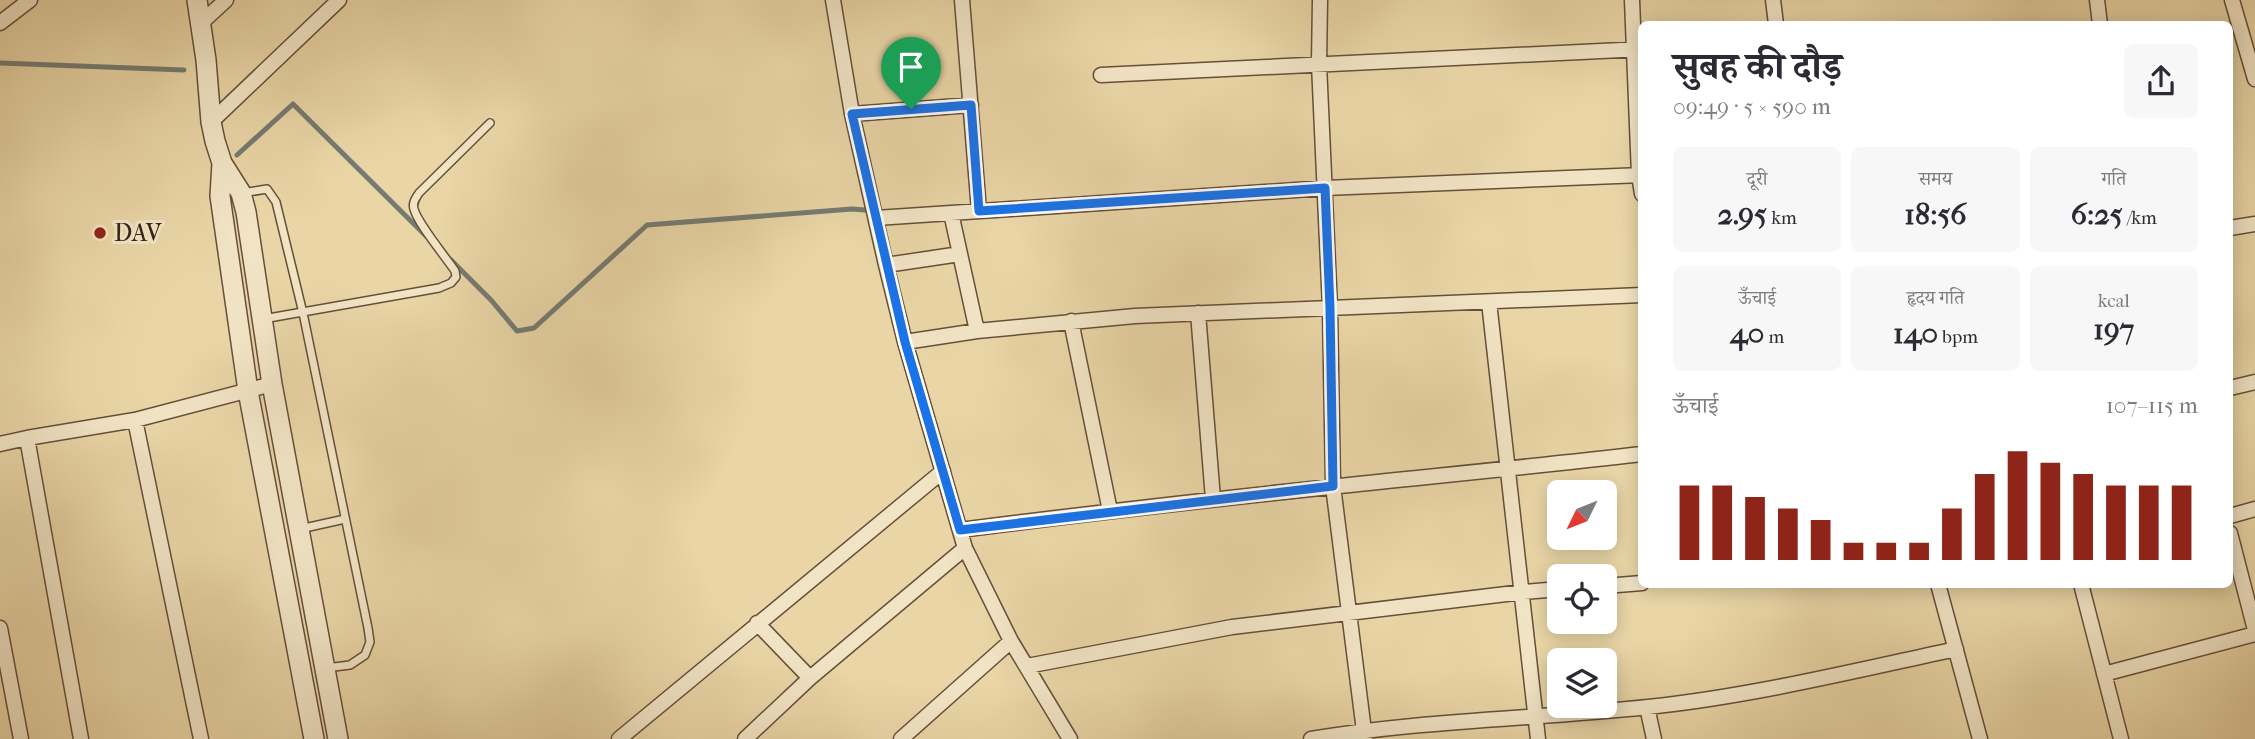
<!DOCTYPE html>
<html lang="hi">
<meta charset="utf-8">
<style>
:root{--surface:#fff;--page:#f7f7f7;--text:#2b2b33;--muted:#7c7c81;--accent:#8f2418}
body{margin:0;font-family:"IM FELL French Canon","Noto Serif Devanagari",serif;background:var(--page);color:var(--text);height:100vh;display:flex;flex-direction:column;font-size:26px;white-space:nowrap}
*{box-sizing:border-box;margin:0}
p{font-size:23px;color:var(--muted)}
.icon{flex:none;width:38px;height:38px;fill:none;stroke:currentColor;stroke-width:2;stroke-linecap:round;stroke-linejoin:round}
.map{position:relative;flex:1;overflow:hidden}
.side{position:absolute;left:1638px;top:21px;width:595px;height:567px;display:flex;flex-direction:column;background:var(--surface);border-radius:10px;box-shadow:0 4px 18px #0003}
.side>*{flex:none}
.needle{width:46px;rotate:227deg}
.controls{position:absolute;left:1547px;top:480px;display:grid;gap:14px}
.controls a{display:grid;place-items:center;width:70px;height:70px;border-radius:10px;background:var(--surface);box-shadow:0 4px 18px #0003;font-size:35px}
.pin{position:absolute;display:grid;place-items:center;width:60px;height:60px;color:#fff;margin:-72px -30px;border-radius:50% 50% 50% 0;rotate:-45deg;box-shadow:0 0 7px #0007}
.pin .icon{rotate:45deg}
.round{display:grid;place-items:center;flex:none;width:74px;height:74px;border-radius:10px;background:var(--page)}
.overview{display:flex;align-items:center;justify-content:space-between;height:119px;padding:0 35px}
h1{font-size:38px;font-weight:700;line-height:52px}
.metrics{display:grid;grid-template-columns:repeat(3,1fr);gap:10px;height:119px;padding:7px 35px}
.metrics div{display:grid;align-content:center;border-radius:10px;background:var(--page);text-align:center}
.metrics b{font-size:30px;font-weight:700}
.metrics small{font-size:19px;font-weight:400}
.metrics p{font-size:19px}
.chart{height:196px;padding:14px 35px}
.chart p{display:flex;justify-content:space-between}
.chart svg{width:100%;height:126px;margin-top:7px;stroke:var(--accent);stroke-width:6}
.map>svg:first-child{display:block}
.lines{fill:none;stroke-linecap:round;stroke-linejoin:round}
.stream{stroke:#757b73;stroke-width:5}
.service-casing{stroke:#674f3a;stroke-width:10}
.minor-casing{stroke:#674f3a;stroke-width:17}
.tertiary-casing{stroke:#674f3a;stroke-width:22}
.service{stroke:#f1e4c5;stroke-width:7}
.minor{stroke:#f1e4c5;stroke-width:14}
.tertiary{stroke:#f1e4c5;stroke-width:19}
.route-casing{stroke:#fff;stroke-width:14}
.route{stroke:#1a73e8;stroke-width:9}
.poi-dot{fill:#8f2418;stroke:#f1e4c5;stroke-width:2.5}
.labels{text-anchor:middle;dominant-baseline:central;stroke-width:6;stroke-linejoin:round;paint-order:stroke}
.poi-label{font-size:24px;fill:#3c2216;stroke:#f1e4c5;text-anchor:start}
</style>
<div class="map">
<svg width="2255" height="739" viewBox="0 0 2255 739">
<rect width="100%" height="100%" fill="#e9d5a6"/>
<filter id="stains"><feTurbulence type="fractalNoise" baseFrequency=".00286" numOctaves="4"/><feColorMatrix values="0 0 0 0 .2 0 0 0 0 .09 0 0 0 0 .02 0 0 0 .5 -.17"/></filter>
<radialGradient id="worn" r=".72"><stop offset=".6" stop-color="#630" stop-opacity="0"/><stop offset="1" stop-color="#630" stop-opacity=".3"/></radialGradient>
<g class="lines">
<path class="stream" d="M0 63 184 70
M237 155 293 104 426 236
M451 260 491 300 517 331 534 328 647 225 852 209 865 210"/>
<defs>
<path id="service" d="M242 193 267 189 276 202 303 313 368 628 370 642 365 655 350 665 326 668
M263 319 439 288 451 283 456 277 455 271C445 256 418 224 414 209 412 202 416 198 419 193L490 123
M300 529 345 519"/>
<path id="minor" d="M833 0 852 114 886 265 905 342 965 548 1011 641 1070 739
M962 0 979 211
M1320 0 1319 64 1330 308 1333 486 1365 739
M1632 0 1639 175 1642 194
M1773 0 1776 24
M2097 0 2100 24
M2232 0 2255 79
M0 23 30 0
M201 23 226 0
M1101 75 1642 49
M852 114 971 105
M211 122 339 0
M951 213 977 331
M876 218 1325 188 1642 175
M2230 228 2255 224
M886 265 960 254
M1489 302 1538 739
M1198 313 1213 499
M1071 321 1110 511
M905 342 977 331 1135 316 1642 295
M2230 388 2255 382
M135 420 201 739
M27 438 81 739
M0 444 27 438 135 420 272 384
M2230 516 2255 509
M960 530C1083 514 1207 500 1330 487 1434 476 1538 466 1642 454
M2230 533 2255 630
M1938 584 1980 739
M2081 584 2121 739
M1605 586 1642 583
M757 623 810 678
M0 628 21 739
M1027 666 1232 627 1523 592 1559 589
M2104 674 2255 634
M1647 707 1654 739
M619 739 943 471
M745 739 810 678 965 548
M901 739 1011 641
M1311 739C1422 720 1536 719 1648 707 1752 696 1854 671 1956 649"/>
<path id="tertiary" d="M197 0 206 60 211 122 215 141 222 163 241 193 246 212 272 384 338 739
M222 163 220 196 248 391 314 739"/>
</defs>
<use href="#service" class="service-casing"/>
<use href="#minor" class="minor-casing"/>
<use href="#tertiary" class="tertiary-casing"/>
<use href="#service" class="service"/>
<use href="#minor" class="minor"/>
<use href="#tertiary" class="tertiary"/>
</g>
<g class="lines">
<defs>
<path id="route" d="M971 105 979 211 1325 188 1330 308 1333 486 960 530 905 342 852 114Z"/>
</defs>
<use href="#route" class="route-casing"/>
<use href="#route" class="route"/>
</g>
<circle class="poi-dot" cx="100" cy="233" r="7"/>
<g class="labels">
<g class="poi-label">
<text x="114" y="233">DAV</text>
</g>
</g>
<rect width="100%" height="100%" filter="url(#stains)"/>
<rect width="100%" height="100%" fill="url(#worn)"/>
</svg>
<div class="controls">
<a><svg class="needle" viewBox="-14 -14 28 28"><path d="M0-13l5 13h-10z" fill="#e53935"/><path d="M0 13l5-13h-10z" fill="#7c7c81"/></svg></a>
<a><svg class="icon" aria-label="locate" viewBox="0 0 24 24"><circle cx="12" cy="12" r="6"/><path d="M12 2v4M12 18v4M2 12h4M18 12h4"/></svg></a>
<a><svg class="icon" aria-label="layers" viewBox="0 0 24 24"><path d="M12 4l9 5-9 5-9-5zM3 14l9 5 9-5"/></svg></a>
</div>
<div class="pin" style="left:911px;top:109px;background:#1e9e55"><svg class="icon" aria-label="arrive" viewBox="0 0 24 24"><path d="M6 21V4h12l-3 4 3 4H6"/></svg></div>
<section class="side">
<div class="overview"><div><h1>सुबह की दौड़</h1><p>09:49 · 5 × 590 m</p></div><a class="round"><svg class="icon" aria-label="share" viewBox="0 0 24 24"><path d="M12 15V3M7 8l5-5 5 5M5 13v7h14v-7"/></svg></a></div>
<div class="metrics">
<div><p>दूरी</p><b>2.95<small> km</small></b></div>
<div><p>समय</p><b>18:56</b></div>
<div><p>गति</p><b>6:25<small> /km</small></b></div>
</div>
<div class="metrics">
<div><p>ऊँचाई</p><b>40<small> m</small></b></div>
<div><p>हृदय गति</p><b>140<small> bpm</small></b></div>
<div><p>kcal</p><b>197</b></div>
</div>
<div class="chart"><p><span>ऊँचाई</span>107–115 m</p>
<svg viewBox="0 0 160 44" preserveAspectRatio="none"><path d="M5 44V18M15 44V18M25 44V22M35 44V26M45 44V30M55 44V38M65 44V38M75 44V38M85 44V26M95 44V14M105 44V6M115 44V10M125 44V14M135 44V18M145 44V18M155 44V18"/></svg>
</div>
</section>
</div>
